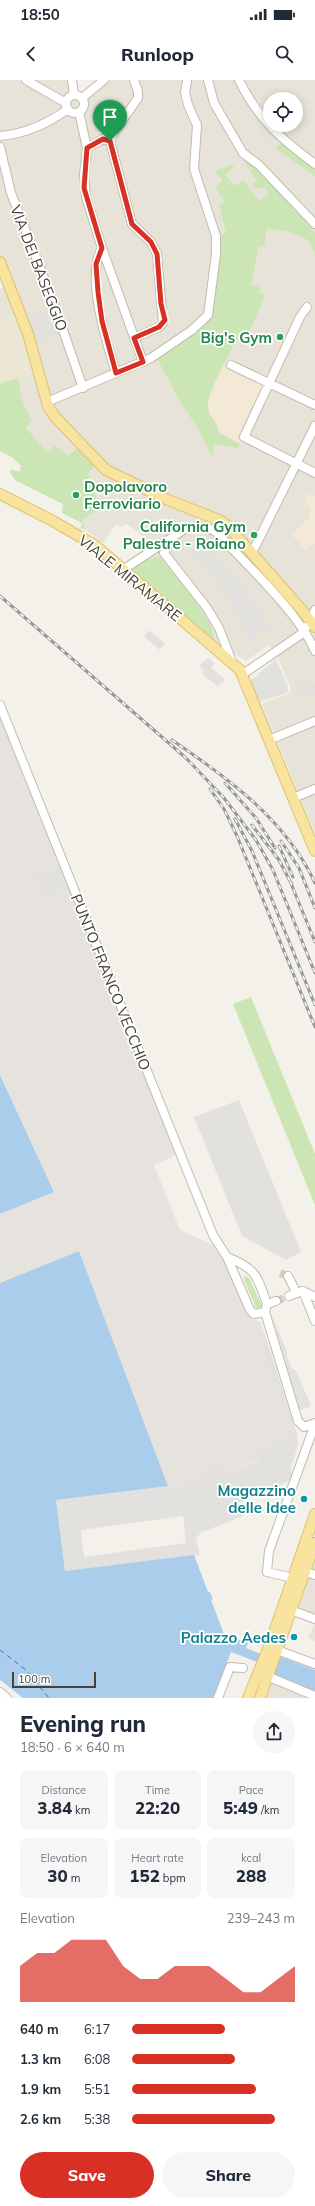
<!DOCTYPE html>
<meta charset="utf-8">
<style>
:root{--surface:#fff;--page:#f6f6f7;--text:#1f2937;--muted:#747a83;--accent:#d93025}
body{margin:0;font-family:Mulish,sans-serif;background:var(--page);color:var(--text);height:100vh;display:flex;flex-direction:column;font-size:15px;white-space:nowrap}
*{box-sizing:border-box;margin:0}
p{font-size:13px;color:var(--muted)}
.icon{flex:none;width:22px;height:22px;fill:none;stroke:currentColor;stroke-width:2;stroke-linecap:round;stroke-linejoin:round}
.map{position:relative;height:1618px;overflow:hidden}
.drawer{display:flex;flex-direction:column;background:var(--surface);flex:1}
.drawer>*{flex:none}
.buttons{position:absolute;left:263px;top:12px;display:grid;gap:8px}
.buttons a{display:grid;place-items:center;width:40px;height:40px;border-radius:50%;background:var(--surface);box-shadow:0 2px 10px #0003;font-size:20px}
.scale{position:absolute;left:12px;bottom:10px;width:84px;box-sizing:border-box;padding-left:4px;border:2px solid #474238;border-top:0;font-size:11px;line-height:14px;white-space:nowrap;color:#474238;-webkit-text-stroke:3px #fff;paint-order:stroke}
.pin{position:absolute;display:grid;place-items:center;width:34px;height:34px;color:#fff;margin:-41px -17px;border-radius:50% 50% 50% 0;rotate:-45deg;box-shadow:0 0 4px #0007}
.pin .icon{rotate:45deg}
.round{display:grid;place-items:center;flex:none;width:42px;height:42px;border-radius:21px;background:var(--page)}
.head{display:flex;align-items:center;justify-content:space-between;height:68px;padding:0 20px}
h1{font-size:22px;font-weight:800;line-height:30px}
.metrics{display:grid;grid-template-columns:repeat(3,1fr);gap:6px;height:68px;padding:4px 20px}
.metrics div{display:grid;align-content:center;border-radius:8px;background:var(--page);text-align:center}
.metrics b{font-size:17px;font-weight:800}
.metrics small{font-size:11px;font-weight:400}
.metrics p{font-size:11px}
.chart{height:112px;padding:8px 20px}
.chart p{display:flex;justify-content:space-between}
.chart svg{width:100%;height:72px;margin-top:4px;fill:var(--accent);opacity:.7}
.primary-button{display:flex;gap:8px;margin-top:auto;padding:8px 20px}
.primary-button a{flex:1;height:46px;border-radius:24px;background:var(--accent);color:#fff;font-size:16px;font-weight:800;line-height:46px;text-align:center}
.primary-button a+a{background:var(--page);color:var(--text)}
ul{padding:0 20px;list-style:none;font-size:13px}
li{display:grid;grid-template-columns:64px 48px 1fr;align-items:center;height:30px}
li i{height:10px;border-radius:5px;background:var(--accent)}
.status{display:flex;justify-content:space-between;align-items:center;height:28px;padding:0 20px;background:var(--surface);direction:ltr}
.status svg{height:11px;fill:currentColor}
header{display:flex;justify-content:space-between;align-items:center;height:52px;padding:0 20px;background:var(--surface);font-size:18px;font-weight:800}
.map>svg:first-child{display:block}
.residential{fill:#e7e3d8;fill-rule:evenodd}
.commercial{fill:#f4e9d6}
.industrial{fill:#e6e3de}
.education{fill:#ece6d4}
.green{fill:#cce5b5}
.parking{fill:#e2e1dd;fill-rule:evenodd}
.water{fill:#aacdec}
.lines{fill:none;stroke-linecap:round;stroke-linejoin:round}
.ferry{stroke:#3773ac;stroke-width:1;stroke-dasharray:5 4;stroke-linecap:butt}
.minor-tunnel{stroke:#d1cec6;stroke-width:8;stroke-dasharray:8 4;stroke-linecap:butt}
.minor-casing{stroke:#c1bcaf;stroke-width:10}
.major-casing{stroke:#dcc26e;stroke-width:12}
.minor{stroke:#fff;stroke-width:8}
.major{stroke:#f8e49e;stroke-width:10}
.rail-casing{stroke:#979797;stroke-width:3}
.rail{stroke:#fff;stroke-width:1.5;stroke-dasharray:4.5;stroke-linecap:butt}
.route-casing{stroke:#fff;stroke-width:8}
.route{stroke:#d93025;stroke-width:5}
.leisure-dot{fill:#2e9e5b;stroke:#fff;stroke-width:1.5}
.culture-dot{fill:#0f9aa8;stroke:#fff;stroke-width:1.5}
.labels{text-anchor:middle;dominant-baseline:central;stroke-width:3.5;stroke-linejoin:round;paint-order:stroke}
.street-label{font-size:15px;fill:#474238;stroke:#fff}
.leisure-label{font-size:15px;font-weight:bold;fill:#27864d;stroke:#fff;text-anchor:end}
.culture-label{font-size:15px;font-weight:bold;fill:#0d838f;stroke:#fff;text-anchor:end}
</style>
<div class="status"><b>18:50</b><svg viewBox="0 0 49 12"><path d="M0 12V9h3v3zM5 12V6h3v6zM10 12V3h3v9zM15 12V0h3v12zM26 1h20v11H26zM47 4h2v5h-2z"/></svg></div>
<header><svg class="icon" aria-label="back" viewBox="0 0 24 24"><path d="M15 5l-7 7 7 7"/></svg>Runloop<svg class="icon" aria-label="search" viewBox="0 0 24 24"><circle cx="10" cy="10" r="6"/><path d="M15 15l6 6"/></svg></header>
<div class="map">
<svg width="315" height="1618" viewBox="0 0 315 1618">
<rect width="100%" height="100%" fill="#f3f1e9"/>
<path class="residential" d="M0 0H73L76 14 82 16 101 0H315V753L262 624 290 613V606L278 578 269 565 246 581 215 562 214 552 175 495 147 478 132 489 127 483 153 464 127 444 120 447 116 444 103 463 83 449 85 447 82 440 100 428 88 393 67 376 47 372 26 346 32 341 23 322 18 298 34 294 15 236 0 240V209L3 207 0 199ZM270 19H296V45H270Z
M315 1481V1561L308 1558 314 1544 296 1537Z
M274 1594 315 1611V1618H265Z"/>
<path class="commercial" d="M222 286 263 305 237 357 242 359 240 364 218 352V347L210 337 208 329 207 324Z
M308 413 315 417V463L306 471 292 455 310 437 308 433 312 430 304 420Z"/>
<path class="industrial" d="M0 638 60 786 35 796 44 818 69 808 175 1071 174 1076 154 1085 180 1150 217 1167 226 1180 251 1239 260 1242 265 1255 260 1263 297 1355 256 1371 259 1380 228 1393 222 1381 205 1390V1397L184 1406 176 1408 168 1406 79 1171 0 1203V1134L54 1112 0 995Z"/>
<path class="education" d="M15 236 34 294 0 303V240Z"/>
<path class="green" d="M280 63 315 87V96L275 68Z
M247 80 266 96 315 153V174L308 160 289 152 267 148 264 167 259 166 251 204 261 208 259 213 265 216 246 259 239 256C231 272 207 310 208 327 208 336 219 343 218 352L240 364 238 368 215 364 212 377 198 348 182 325 156 277 209 239 219 158 226 152 219 126 225 122 215 107 223 100 215 91 232 85 234 87 225 94 234 106 243 100 259 120 269 115 265 107 256 109 253 104 257 101 244 82Z
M18 298 23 322 32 341 26 347 47 372 55 365 67 376 79 367 96 385 88 393 100 428 82 440 85 447 83 449 80 448 82 445 80 442 62 433 63 424 15 400 10 392 11 389 20 392 21 386 13 378 0 371V303Z
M156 476 160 477C173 493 217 543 215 562L132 489 147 478 149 480Z
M251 917 315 1074V1125L233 924Z
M245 1196 249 1198 262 1226 259 1229 256 1228 244 1199Z"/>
<path class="parking" d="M50 229 59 255 37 263 29 235Z
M196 465H202L220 481 262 530 260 532 271 546 250 561 225 512 189 470Z
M149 550 165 564 160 570 144 557Z
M208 578 215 583 211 588 226 600 217 606 202 594 204 591 199 586Z
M276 579 288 607 287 613 258 622 249 601 258 596V594Z
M298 602 315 604V616L297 614Z
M60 786 69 808 44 818 34 796Z
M239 1020 301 1172 286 1180 242 1156 194 1037Z
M272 1235 287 1271V1277L291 1287 296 1291 311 1326 299 1331Z
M265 1255 297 1355 298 1364 291 1389 292 1399 278 1407 238 1423 243 1436 200 1453 196 1460 200 1475 65 1491 56 1420 168 1406 176 1408 184 1406 204 1397 205 1390 222 1381 228 1393 259 1381 255 1371 296 1355 260 1263ZM183 1436 186 1463 84 1477 81 1450Z"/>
<path class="water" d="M0 995 54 1112 0 1134Z
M79 1171 168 1406 56 1420 65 1491 194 1475 208 1512H210L213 1519 211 1520 224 1554 248 1563 246 1568 279 1581 281 1577 315 1590V1611L274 1594 276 1589 231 1572 213 1618H23L0 1600V1203Z"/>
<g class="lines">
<path class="ferry" d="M0 1570 26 1590 49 1618"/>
<path class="minor-tunnel" d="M280 1193 288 1196
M276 1221 289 1216"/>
<defs>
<path id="minor" d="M26 0 66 23
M72 0 74 15
M208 0 214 23 243 73 259 85 315 144
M239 0C258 39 281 59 315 84
M66 24a9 9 0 1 1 18 0a9 9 0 1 1-18 0Z
M82 18 104 0
M79 32 87 68 84 95 86 117 102 168 143 282
M0 56C25 54 47 44 68 29
M110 61 132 144 151 162 157 174 163 243 159 247 134 258
M0 67 11 113 53 221 83 308
M87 68 103 59 110 61 115 51 138 18V11L134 0
M102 168C85 195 107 264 116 293
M307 227 300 237 244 357 315 393
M231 285 315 325
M47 322 151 278 192 250 208 235 216 174V156L194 89 197 45 188 25 185 12 187 1
M173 461 168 465 164 473 207 528 219 548 232 582
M254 469 315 346
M124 489 185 449C197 445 206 446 216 452 245 483 299 533 315 571
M312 537 315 530
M243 594 300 555 306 547
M0 625 213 1155 227 1177 250 1230 254 1234 265 1232 267 1224C257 1196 257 1189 227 1177
M269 660 315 641
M293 718 315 709
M288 1196 295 1210
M303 1211 315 1241
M303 1211 315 1217
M289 1216 302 1211
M267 1224 276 1221
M265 1232 298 1341 304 1347 315 1343
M305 1491 315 1495
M293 1498 267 1492 269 1471 315 1344
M291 1530 315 1539
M277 1570 315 1584
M267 1596 315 1616
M0 1612 7 1618
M218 1618 230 1587 243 1588"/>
<path id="major" d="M0 182 28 254 48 326 55 337 106 390 168 420 219 440 228 446 301 529 315 547
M0 414 53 441 96 466 240 590 315 771
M248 1618 270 1564 315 1434
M260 1618 315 1463"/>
</defs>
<use href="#minor" class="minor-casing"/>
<use href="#major" class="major-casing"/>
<use href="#minor" class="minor"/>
<use href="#major" class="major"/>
<defs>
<path id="rail" d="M0 516 186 678 224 718 256 760 273 790 315 893
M172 660C228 698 286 740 315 803
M225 703 256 738 275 768
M210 709 224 729 237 756 315 947
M235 739 252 771 315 925
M252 745 279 780 292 805
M281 761 299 788 315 828
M279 766 293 797
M290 801 315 862"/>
</defs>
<use href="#rail" class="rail-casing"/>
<use href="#rail" class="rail"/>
</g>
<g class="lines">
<defs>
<path id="route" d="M103 59 110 61 132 144 151 162 157 174 161 224 165 240 159 247 134 258 143 282 116 293 102 241 98 212 96 184 102 168 84 108 87 68Z"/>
</defs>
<use href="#route" class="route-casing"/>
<use href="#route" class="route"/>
</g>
<g class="leisure-dot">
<circle cx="280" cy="257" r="4"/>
<circle cx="76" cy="415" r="4"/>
<circle cx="254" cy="455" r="4"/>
</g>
<g class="culture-dot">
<circle cx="304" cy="1419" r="4"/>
<circle cx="294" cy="1557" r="4"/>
</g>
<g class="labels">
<g class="street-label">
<text transform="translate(39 188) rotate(69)">VIA DEI BASEGGIO</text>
<text transform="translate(130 498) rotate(39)">VIALE MIRAMARE</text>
<text transform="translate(111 902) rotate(68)">PUNTO FRANCO VECCHIO</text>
</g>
<g class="leisure-label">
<text x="272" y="257">Big's Gym</text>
<text x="84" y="406" text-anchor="start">Dopolavoro<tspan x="84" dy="17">Ferroviario</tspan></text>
<text x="246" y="446">California Gym<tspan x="246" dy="17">Palestre - Roiano</tspan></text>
</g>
<g class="culture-label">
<text x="296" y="1410">Magazzino<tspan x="296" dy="17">delle Idee</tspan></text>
<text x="286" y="1557">Palazzo Aedes</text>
</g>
</g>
</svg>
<div class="buttons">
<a><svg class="icon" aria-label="locate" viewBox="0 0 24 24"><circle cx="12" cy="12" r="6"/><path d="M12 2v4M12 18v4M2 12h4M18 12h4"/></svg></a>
</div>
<div class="scale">100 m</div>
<div class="pin" style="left:110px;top:61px;background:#1e9e55"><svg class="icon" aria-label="arrive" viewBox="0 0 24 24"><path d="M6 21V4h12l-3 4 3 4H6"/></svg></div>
</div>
<section class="drawer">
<div class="head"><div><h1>Evening run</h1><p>18:50 · 6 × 640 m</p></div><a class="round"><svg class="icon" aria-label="share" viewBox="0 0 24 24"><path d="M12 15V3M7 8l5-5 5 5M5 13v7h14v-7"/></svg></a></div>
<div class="metrics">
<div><p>Distance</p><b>3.84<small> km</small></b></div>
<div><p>Time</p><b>22:20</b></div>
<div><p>Pace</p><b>5:49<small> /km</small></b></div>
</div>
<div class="metrics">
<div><p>Elevation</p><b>30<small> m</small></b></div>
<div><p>Heart rate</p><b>152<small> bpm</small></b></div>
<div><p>kcal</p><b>288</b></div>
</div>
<div class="chart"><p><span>Elevation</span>239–243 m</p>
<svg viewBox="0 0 160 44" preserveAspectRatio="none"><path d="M0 44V22L10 14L20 14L30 6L40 6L50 6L60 22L70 30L80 30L90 22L100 22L110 22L120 30L130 38L140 38L150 30L160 22V44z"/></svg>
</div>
<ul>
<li><b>640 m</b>6:17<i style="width:57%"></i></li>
<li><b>1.3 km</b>6:08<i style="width:63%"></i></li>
<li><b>1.9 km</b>5:51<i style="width:76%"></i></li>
<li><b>2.6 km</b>5:38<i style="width:88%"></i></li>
</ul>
<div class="primary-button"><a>Save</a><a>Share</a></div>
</section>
